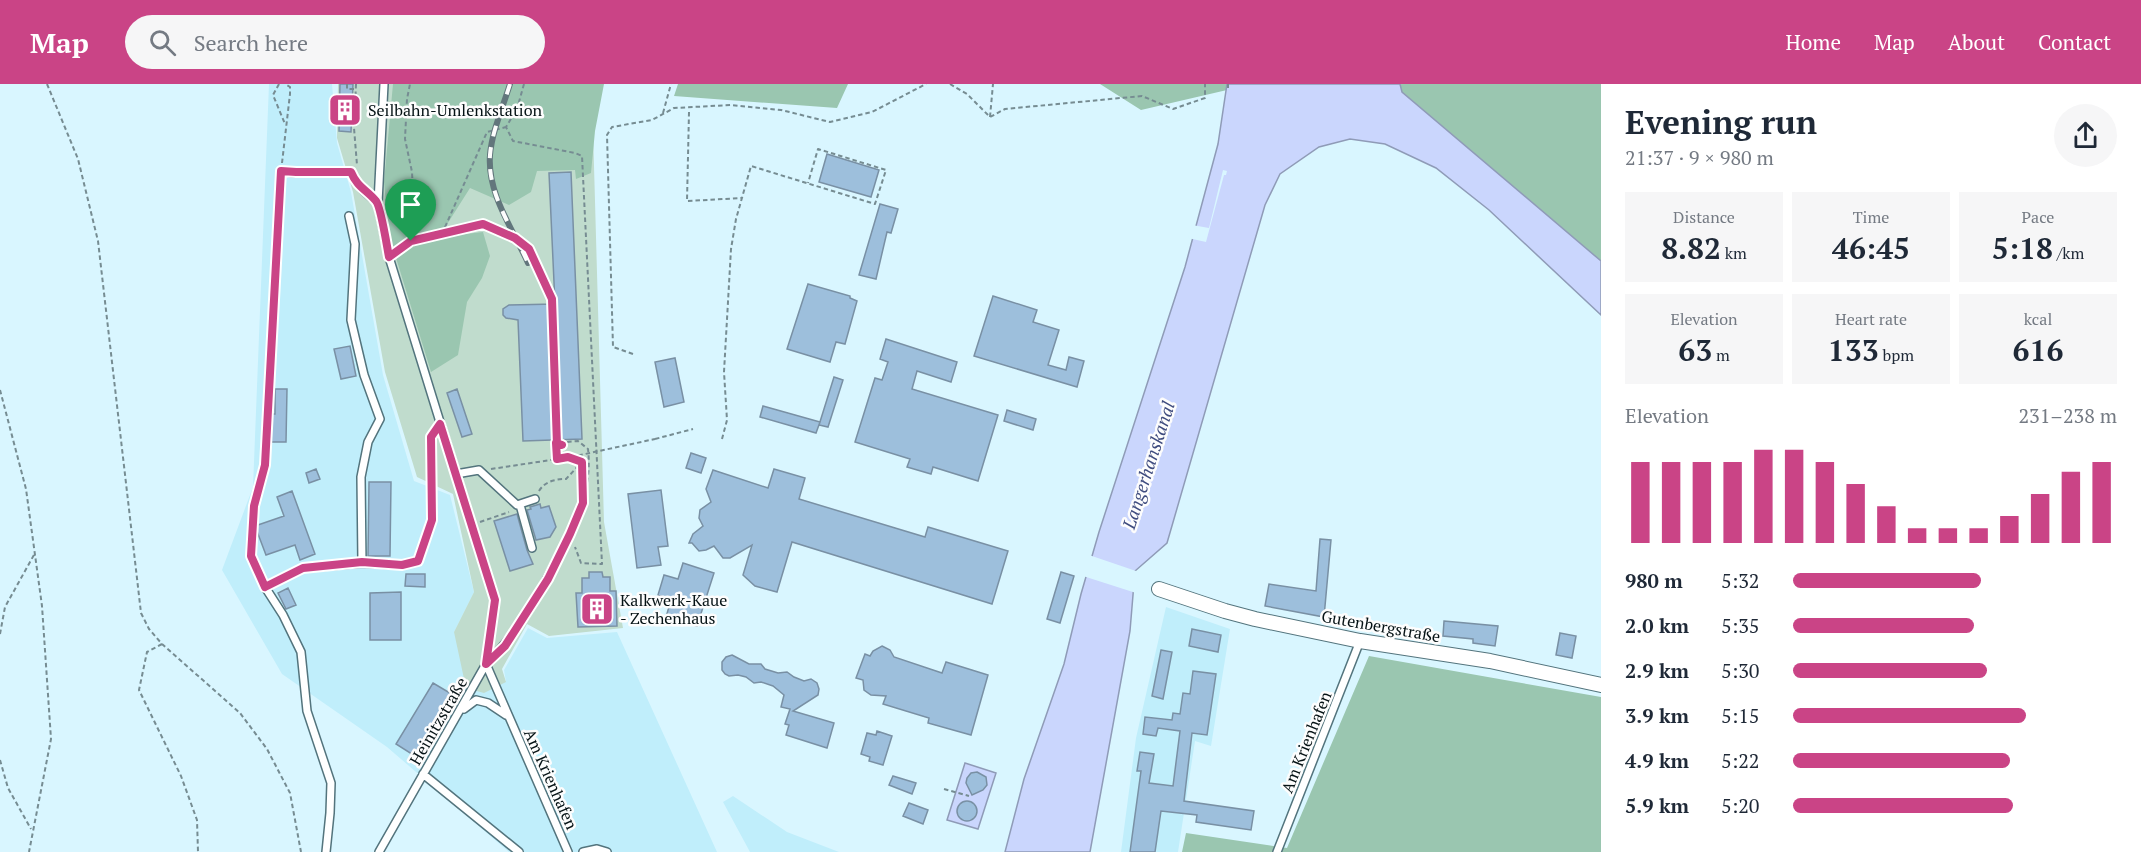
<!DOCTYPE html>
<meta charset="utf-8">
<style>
:root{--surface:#fff;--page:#f6f6f7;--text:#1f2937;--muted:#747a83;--accent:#ca4486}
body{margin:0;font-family:"PT Serif",serif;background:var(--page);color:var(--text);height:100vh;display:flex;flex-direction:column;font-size:22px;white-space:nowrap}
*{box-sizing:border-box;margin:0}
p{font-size:20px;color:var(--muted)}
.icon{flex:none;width:33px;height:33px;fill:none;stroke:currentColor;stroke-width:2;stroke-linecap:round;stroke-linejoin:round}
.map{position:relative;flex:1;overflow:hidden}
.sheet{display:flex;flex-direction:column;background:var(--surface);width:540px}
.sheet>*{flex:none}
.pin{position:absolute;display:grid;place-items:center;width:51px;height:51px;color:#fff;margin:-62px -26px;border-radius:50% 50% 50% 0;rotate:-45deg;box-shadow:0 0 6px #0007}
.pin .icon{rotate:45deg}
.round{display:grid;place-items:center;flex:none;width:63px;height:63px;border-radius:32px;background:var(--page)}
.head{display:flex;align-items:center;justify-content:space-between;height:102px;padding:0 24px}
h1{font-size:33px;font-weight:700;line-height:45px}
.metrics{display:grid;grid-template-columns:repeat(3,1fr);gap:9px;height:102px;padding:6px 24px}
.metrics div{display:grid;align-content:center;border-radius:0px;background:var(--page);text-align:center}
.metrics b{font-size:30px;font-weight:700}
.metrics small{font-size:16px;font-weight:400}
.metrics p{font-size:16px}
.chart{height:168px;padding:12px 24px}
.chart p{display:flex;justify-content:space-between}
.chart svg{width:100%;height:108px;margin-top:6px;stroke:var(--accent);stroke-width:6}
ul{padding:0 24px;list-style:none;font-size:20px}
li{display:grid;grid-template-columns:96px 72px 1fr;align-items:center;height:45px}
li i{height:15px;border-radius:8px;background:var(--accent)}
header{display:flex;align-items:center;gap:36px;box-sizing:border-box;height:84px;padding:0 30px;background:var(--accent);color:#fff}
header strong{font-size:28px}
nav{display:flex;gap:33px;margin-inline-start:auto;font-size:21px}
.search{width:420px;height:54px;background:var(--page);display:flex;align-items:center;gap:15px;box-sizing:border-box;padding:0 21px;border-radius:33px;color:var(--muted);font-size:22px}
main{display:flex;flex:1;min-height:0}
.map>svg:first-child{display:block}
.built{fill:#c0eefb}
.green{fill:#c0dccd}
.forest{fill:#9ac6b0}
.water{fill:#cad6fd;stroke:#8f9bb7;stroke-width:1.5}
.pier{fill:#d9f6ff}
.building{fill:#9dbfdc;stroke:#7990a4;stroke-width:1.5}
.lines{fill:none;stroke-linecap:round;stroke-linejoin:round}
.lane-casing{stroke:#53747d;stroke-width:10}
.street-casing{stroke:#53747d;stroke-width:16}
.path{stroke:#768c92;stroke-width:2;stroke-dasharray:4.5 3;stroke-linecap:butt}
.lane{stroke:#fff;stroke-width:7}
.street{stroke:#fff;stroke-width:14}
.rail-casing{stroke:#62767c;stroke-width:6}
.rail{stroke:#fdfdfd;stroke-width:4;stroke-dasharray:11;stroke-linecap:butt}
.path-bridge{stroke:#768c92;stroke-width:2;stroke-dasharray:4.5 3;stroke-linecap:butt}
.route-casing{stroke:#fff;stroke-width:12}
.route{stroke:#ca4486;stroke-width:8}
.labels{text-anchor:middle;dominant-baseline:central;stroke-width:5;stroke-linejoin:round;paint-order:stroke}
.poi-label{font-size:16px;fill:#051215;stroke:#fdfdfd;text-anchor:start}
.street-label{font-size:16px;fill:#051215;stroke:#fdfdfd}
.water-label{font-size:18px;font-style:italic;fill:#3f4c7f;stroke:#fdfdfd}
</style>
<header>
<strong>Map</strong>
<div class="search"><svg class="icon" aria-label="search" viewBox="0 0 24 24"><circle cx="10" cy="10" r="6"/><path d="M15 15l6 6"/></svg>Search here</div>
<nav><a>Home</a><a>Map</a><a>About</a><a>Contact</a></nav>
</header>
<main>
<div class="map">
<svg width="1601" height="768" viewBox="0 0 1601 768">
<rect width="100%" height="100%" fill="#d9f6ff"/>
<path class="built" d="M269 0H332L337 59 351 108 383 291 414 397 450 411 474 508 454 548 506 598 504 586 528 544 547 554 617 548 717 768H509L387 663 282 590 222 486 253 403Z
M1166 523 1230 545 1211 662 1195 657 1178 768H1121L1136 654Z
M733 712 787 748 839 768H750L723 718Z"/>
<path class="green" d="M338 0H602L593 46 604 438 623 544 549 552 527 540 502 585 506 598 484 609 466 604 454 548 474 508 453 410 417 393 385 288 353 108 337 54Z"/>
<path class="forest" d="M393 0H604L595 47 591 89 576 95 575 86 537 87 531 108 509 121 470 104 439 153 483 148 490 172 482 194 467 218 458 271 431 288 389 151 384 98Z
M678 0H848L837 24 674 12Z
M1100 0H1227V6L1141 26Z
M1400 0H1601V177L1402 8Z
M1369 572 1601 613V768H1182L1186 749 1287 764Z"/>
<path class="water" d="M1227 0H1400L1402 8 1601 177V231L1489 126 1436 84 1385 60 1350 55 1319 63 1280 90 1265 121 1167 459 1135 487 1130 547 1090 768H1005L1024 695 1064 580 1081 510 1099 448 1185 183 1218 60Z
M965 679 996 689 978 745 947 736Z"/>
<path class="pier" d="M1223 86 1227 87 1226 91H1224L1206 158 1188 154 1192 141 1209 144Z
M1089 471 1139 488 1136 509 1083 492Z"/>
<path class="building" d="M340 0H353L351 48 339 47Z
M827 70 879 86 871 113 819 98Z
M571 88 582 355 523 357 518 236 506 234 503 231V225L509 221 555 220 549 89Z
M880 120 898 125 891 149 887 148 876 195 859 191Z
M808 200 850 212V214L857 217 845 260 836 258 830 278 787 265Z
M993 212 1037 226 1033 238 1059 246 1048 281 1066 286 1069 273 1084 277 1077 303 974 272Z
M886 255 957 278 951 298 917 287 912 305 998 331 978 397 933 383 931 390 907 383 910 375 855 358 875 294 882 296 888 278 880 275Z
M350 262 356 292 341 295 334 265Z
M675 274 684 318 664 323 655 278Z
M834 293 843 296 828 343 819 341Z
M275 305H287L286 358H269L270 330H275Z
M457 305 472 350 462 353 447 309Z
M763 322 820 338 816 349 760 333Z
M1007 326 1036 335 1033 346 1004 337Z
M691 369 706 374 701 389 686 384Z
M316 385 320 395 309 399 306 389Z
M774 385 805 394 799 415 925 453 928 443 1008 467 992 520 792 458 777 508 755 502 743 491 752 461 730 474H723L714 462 706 466 699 467 692 459H689L693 450 703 442 699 434 700 426 711 418 706 405 713 386 768 404Z
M369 398H391L390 472H368Z
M661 406 668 462 658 463 661 481 637 484 628 410Z
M292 407 315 470 300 476 295 461 266 471 255 442 284 432 277 413Z
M540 420 541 424 549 422 556 443 550 453 536 456 527 426 531 425 530 423Z
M517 430 527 466 533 480 510 487 494 437Z
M1320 455 1331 456 1324 533 1265 522 1269 500 1316 507Z
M683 479 714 489 697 542 666 533 671 516 658 511 664 491 678 495Z
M589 488H602L603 493H610V507H616L617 542 578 543 576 509H582V494H589Z
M1061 488 1074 492 1060 539 1047 535Z
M406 490H425V503L405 502Z
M288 504 296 521 286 525 278 509Z
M401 508V556H370V509Z
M1444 537 1498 542 1495 562 1473 559V555L1443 552Z
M1192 545 1221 551 1218 568 1189 562Z
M1560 549 1576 552 1572 574 1556 571Z
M882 562 890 566 894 573 942 589 946 578 988 591 971 651 928 639 929 634 883 620 886 612 871 611 864 606 863 596 856 594 865 570 870 572 873 567Z
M1161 566 1172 568 1163 615 1152 612Z
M732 571 749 580H761L765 585 778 589 787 588 794 593 804 597 811 595 817 599 819 605 818 611 793 627 834 639 827 664 786 651 789 641 785 640 790 625 781 623 784 611 773 602 761 598 754 599 746 593 738 591 729 592 725 590 722 586V578L726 573Z
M1193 587 1216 590 1207 651 1192 649 1184 717 1254 727 1251 746 1196 738 1197 731 1161 727 1155 768H1130L1141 687H1137L1140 668 1154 670 1149 699 1173 702 1180 647 1158 644 1156 652 1143 650 1145 633 1172 636 1173 629 1180 630 1183 609 1190 610Z
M433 599 455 612 418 674 396 660Z
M877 647 892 652 883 681 869 677 870 673 861 670 867 649 876 651Z
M977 688 986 693 987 701 983 706 972 711 966 699 967 694 971 689Z
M893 692 916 699 912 710 889 701Z
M957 727a10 10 0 1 1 20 0a10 10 0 1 1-20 0Z
M909 719 928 726 923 740 903 732Z"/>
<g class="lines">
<defs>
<path id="lane" d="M281 87 296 89 351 88C357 102 366 109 378 119
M349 132 355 160 351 236 364 291 380 335 368 358 361 393 362 479
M456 390 479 386 517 421 535 415
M520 421 532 464
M486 580 568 768
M486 580C523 545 547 496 570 450
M464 625 476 616 488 619 506 631
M423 690 519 768
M326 768 330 729 331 699 307 627 301 568 283 531 265 503 303 484 362 479 402 481 418 477 432 436 431 353 440 340
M379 768 486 580 495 516 389 173 378 119 384 0
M583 768 597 765 607 768
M1277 768 1360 557"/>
<path id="street" d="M1159 505 1225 527 1255 535 1360 557 1490 577 1601 601"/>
</defs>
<use href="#lane" class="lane-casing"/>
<use href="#street" class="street-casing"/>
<path class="path" d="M47 0 78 75 98 157 141 529 149 545 162 560 240 629 267 665 290 709 301 768
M279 0 273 11 285 40
M347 0V5H355
M356 0 354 44 357 81
M524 0 517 25 506 43 513 57 575 69 582 72 602 480 581 479 575 463
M950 0 967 10 990 33 1005 25 1142 12 1173 25 1205 14V0
M1228 4V0
M689 28 687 117 742 114
M663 29 671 0
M990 33 993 0
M282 79 290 10V3L285 0
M442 150 487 48 506 43
M413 157 483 140 515 154 529 165 552 215
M396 168 411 157 415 148 412 88 405 55 407 15 410 0
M633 270 613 263 607 51 612 43 652 36 674 24 731 21 781 26 830 38 872 28 926 0
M0 306 26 405 42 522 51 655 29 768
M655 355 693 345
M722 355 727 336 724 288 731 165 736 135 751 82 875 120 886 86 818 65 808 99
M557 361H562L556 359 578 357 588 365C591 390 585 418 574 441
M556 362 557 374
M582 378 583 411
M491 385 571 373
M539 407C545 397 556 395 566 395L582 378 571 374
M480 438 509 428
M262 495 251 472 254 422 265 381 281 96
M0 550 5 523 35 469
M162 560 147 568 139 606 181 692 197 736 198 768
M0 676 8 704 31 745
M944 705 969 712"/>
<use href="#lane" class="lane"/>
<use href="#street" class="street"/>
<defs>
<path id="rail" d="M510 0C503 23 492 47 490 71 487 110 513 145 528 179"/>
</defs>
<use href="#rail" class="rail-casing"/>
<use href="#rail" class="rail"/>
<path class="path-bridge" d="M552 215 557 361
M571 373 655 355"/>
</g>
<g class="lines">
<defs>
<path id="route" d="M411 157 389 173C387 163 381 123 376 117 367 106 357 103 351 88H296L281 87 265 381 254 422 251 472 265 503 303 484 362 478 402 481 418 477 432 436 431 353 440 340 495 516 486 580 505 562 548 495 570 450 583 419 582 378 568 373 557 375 556 359 562 361H557L552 215 529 165 515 154 483 140 411 157"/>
</defs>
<use href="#route" class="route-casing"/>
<use href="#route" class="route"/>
</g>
<defs>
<symbol id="building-square" viewBox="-11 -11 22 22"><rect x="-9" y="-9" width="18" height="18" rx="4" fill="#ca4486" stroke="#fdfdfd"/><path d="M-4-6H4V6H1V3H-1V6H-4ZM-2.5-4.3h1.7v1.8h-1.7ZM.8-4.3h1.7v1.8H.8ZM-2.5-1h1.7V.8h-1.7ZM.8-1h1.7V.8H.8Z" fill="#fff"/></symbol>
</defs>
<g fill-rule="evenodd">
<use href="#building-square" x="326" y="7" width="38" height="38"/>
<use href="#building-square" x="578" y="506" width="38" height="38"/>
</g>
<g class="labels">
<g class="poi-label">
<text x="368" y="26">Seilbahn-Umlenkstation</text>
<text x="620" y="516">Kalkwerk-Kaue<tspan x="620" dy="18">- Zechenhaus</tspan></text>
</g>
<g class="street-label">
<text transform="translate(1381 542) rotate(10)">Gutenbergstraße</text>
<text transform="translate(438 637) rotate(-60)">Heinitzstraße</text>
<text transform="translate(1306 658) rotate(-68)">Am Krienhafen</text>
<text transform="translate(551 695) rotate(66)">Am Krienhafen</text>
</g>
<g class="water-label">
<text transform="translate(1148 381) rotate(-72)">Langerhanskanal</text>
</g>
</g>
</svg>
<div class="pin" style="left:411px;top:157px;background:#1e9e55"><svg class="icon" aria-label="arrive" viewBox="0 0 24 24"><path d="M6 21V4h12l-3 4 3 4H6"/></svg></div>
</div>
<section class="sheet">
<div class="head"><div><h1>Evening run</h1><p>21:37 · 9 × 980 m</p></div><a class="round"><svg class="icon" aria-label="share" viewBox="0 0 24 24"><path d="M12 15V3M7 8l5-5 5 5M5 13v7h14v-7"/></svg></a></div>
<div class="metrics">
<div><p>Distance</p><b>8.82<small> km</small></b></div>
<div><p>Time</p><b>46:45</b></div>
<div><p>Pace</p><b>5:18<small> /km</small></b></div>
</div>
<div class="metrics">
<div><p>Elevation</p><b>63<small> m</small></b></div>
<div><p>Heart rate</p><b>133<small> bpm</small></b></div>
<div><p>kcal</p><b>616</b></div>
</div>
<div class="chart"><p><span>Elevation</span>231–238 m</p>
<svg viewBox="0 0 160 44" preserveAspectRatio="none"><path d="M5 44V11M15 44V11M25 44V11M35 44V11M45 44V6M55 44V6M65 44V11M75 44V20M85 44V29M95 44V38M105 44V38M115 44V38M125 44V33M135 44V24M145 44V15M155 44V11"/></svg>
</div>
<ul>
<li><b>980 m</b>5:32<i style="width:58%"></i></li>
<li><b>2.0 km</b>5:35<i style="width:56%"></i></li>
<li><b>2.9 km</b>5:30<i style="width:60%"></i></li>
<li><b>3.9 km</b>5:15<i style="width:72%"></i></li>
<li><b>4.9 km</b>5:22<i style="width:67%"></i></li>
<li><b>5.9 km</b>5:20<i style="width:68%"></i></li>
</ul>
</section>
</main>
